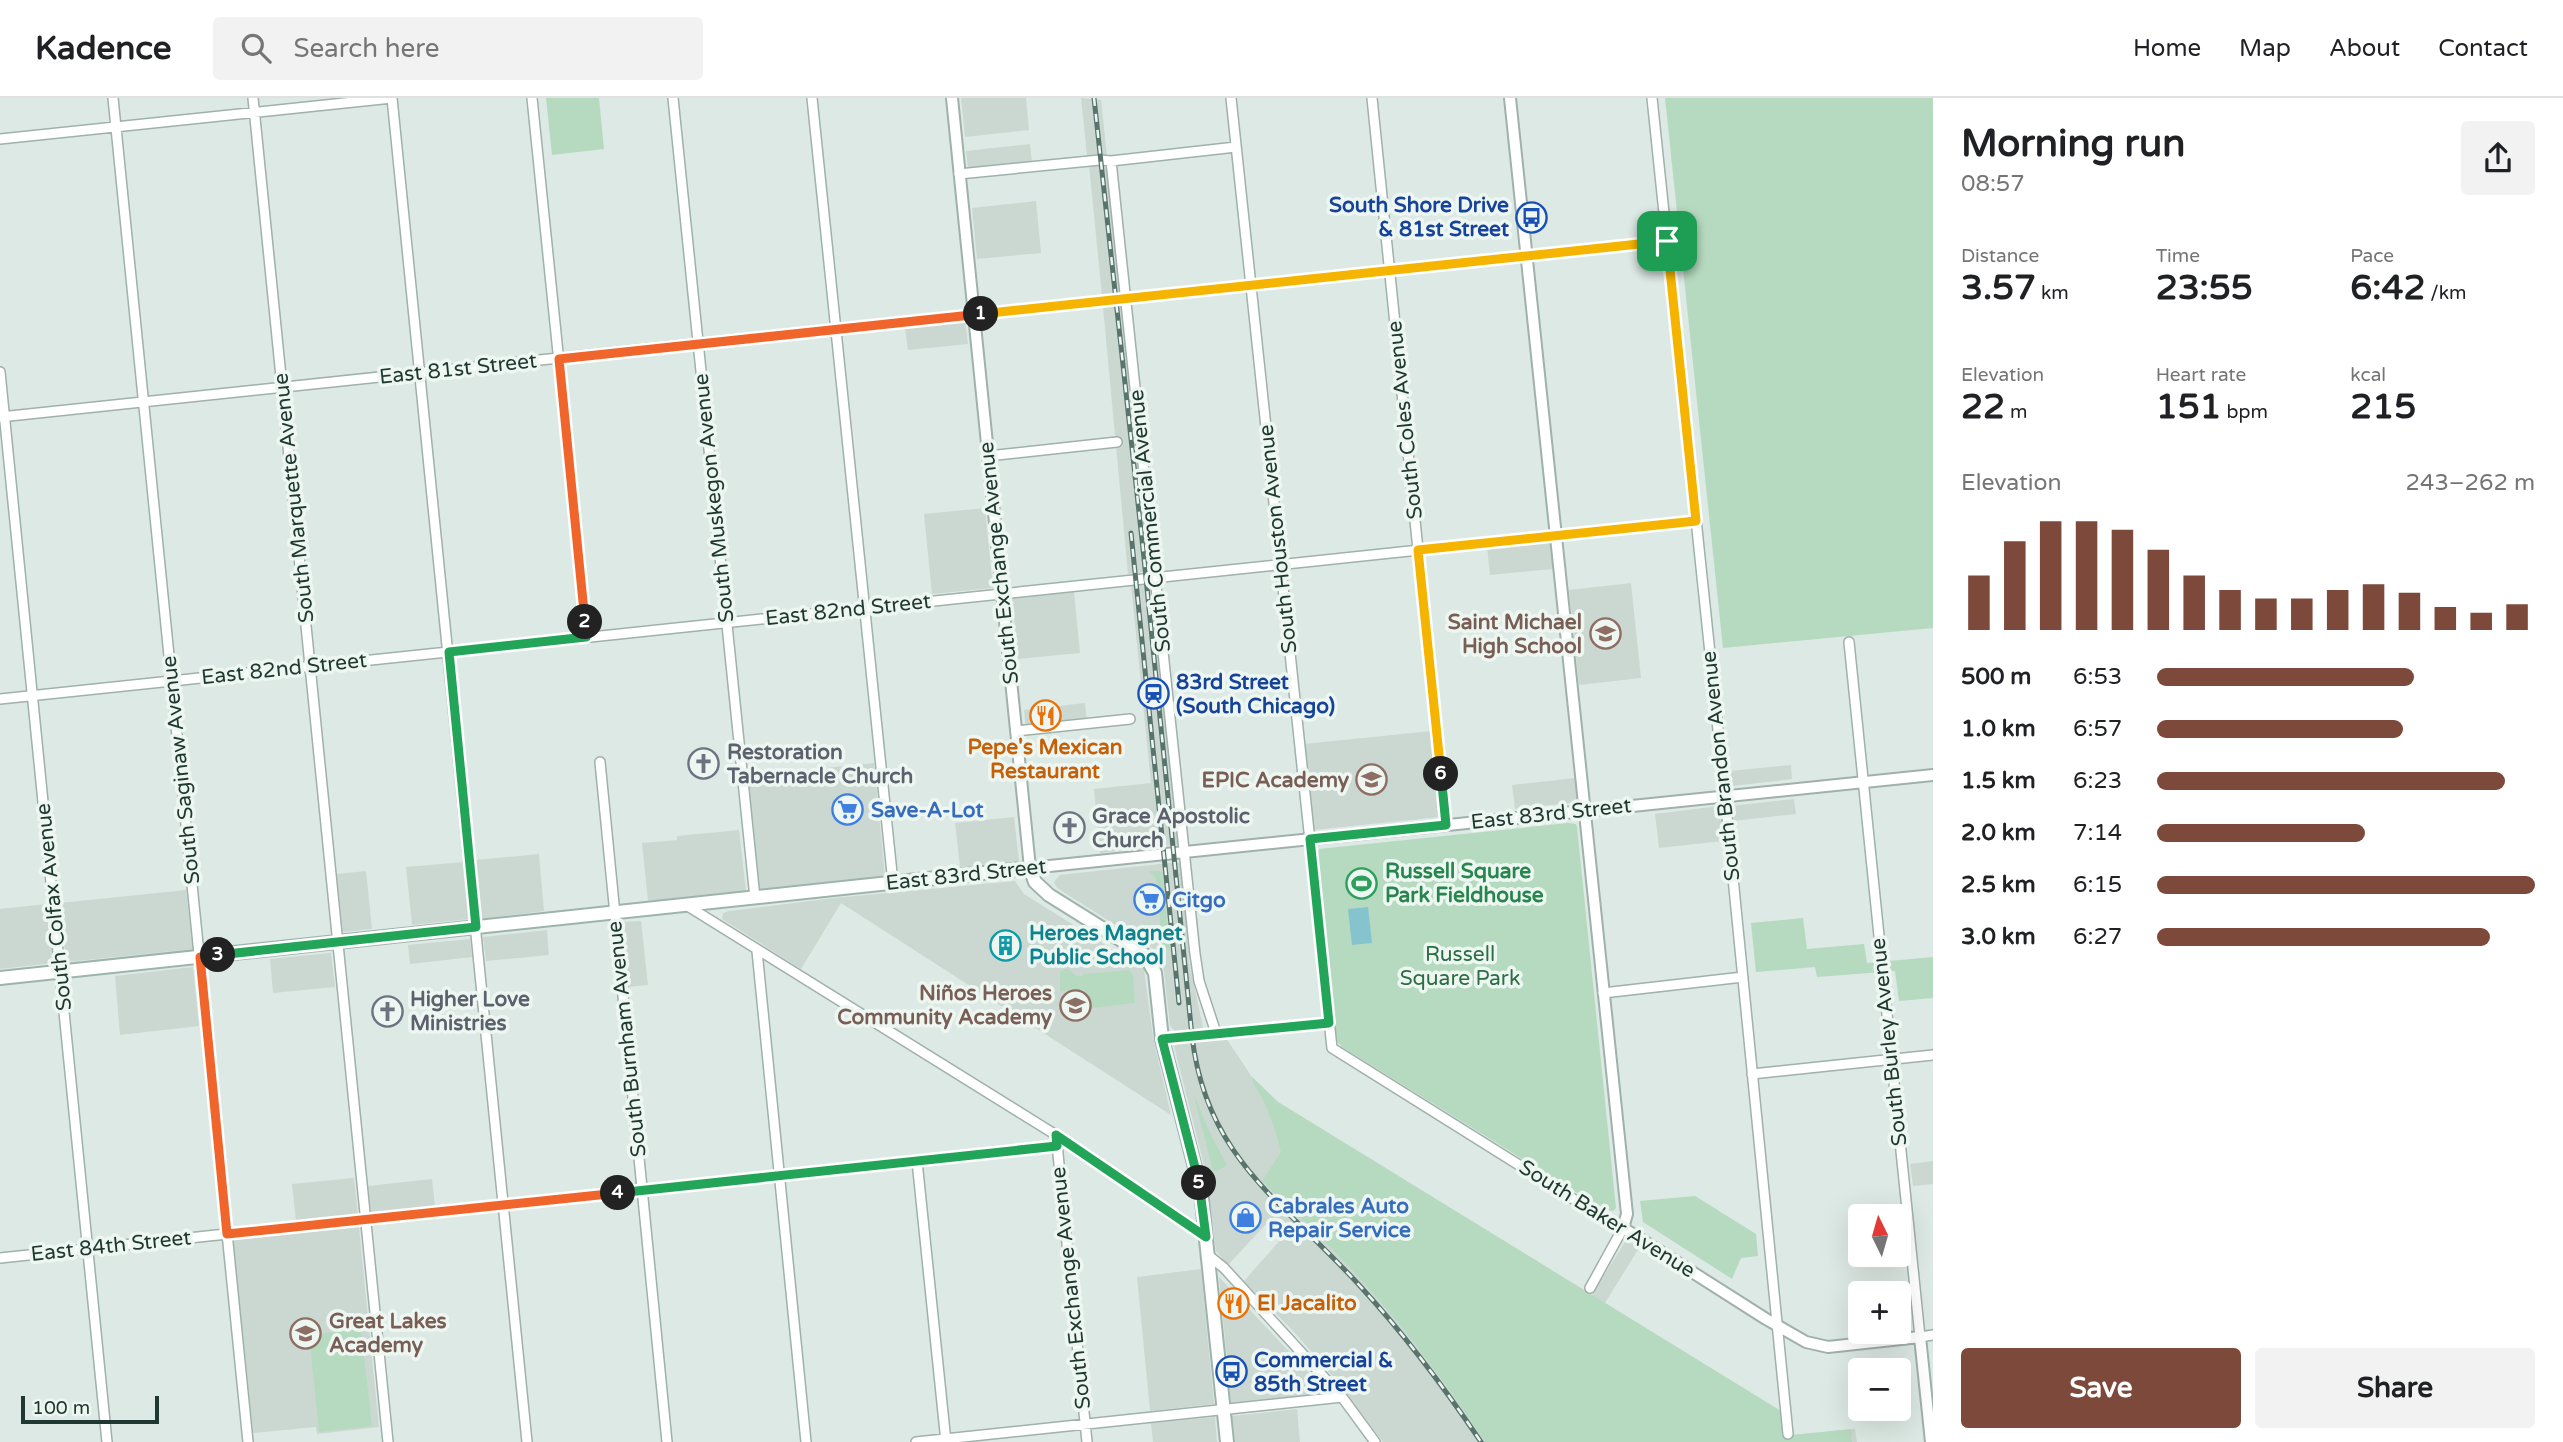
<!DOCTYPE html>
<meta charset="utf-8">
<style>
:root{--surface:#fff;--page:#f2f2f2;--text:#202124;--muted:#757577;--line:#e0e0e0;--accent:#7d493a}
body{margin:0;font-family:"Varela Round",sans-serif;background:var(--page);color:var(--text);height:100vh;display:flex;flex-direction:column;font-size:26px;white-space:nowrap}
*{box-sizing:border-box;margin:0}
p{font-size:23px;color:var(--muted)}
.icon{flex:none;width:38px;height:38px;fill:none;stroke:currentColor;stroke-width:2;stroke-linecap:round;stroke-linejoin:round}
.map{position:relative;flex:1;overflow:hidden}
.side{display:flex;flex-direction:column;background:var(--surface);width:630px}
.side>*{flex:none}
.needle{width:46px;rotate:355deg}
.fabs{position:absolute;left:1848px;top:1106px;display:grid;gap:14px}
.fabs a{display:grid;place-items:center;width:63px;height:63px;border-radius:7px;background:var(--surface);box-shadow:0 7px 28px #0002;font-size:35px}
.scale{position:absolute;left:21px;bottom:18px;width:138px;box-sizing:border-box;padding-left:7px;border:4px solid #1f3831;border-top:0;font-size:19px;line-height:24px;white-space:nowrap;color:#1f3831;-webkit-text-stroke:5px #edf6f1;paint-order:stroke}
.pin{position:absolute;display:grid;place-items:center;width:60px;height:60px;color:#fff;margin:-30px;border-radius:14px;box-shadow:0 4px 10px #0006}
.km{position:absolute;width:35px;height:35px;margin:-18px;border-radius:50%;background:#222;color:#fff;font-size:19px;line-height:35px;text-align:center}
.round{display:grid;place-items:center;flex:none;width:74px;height:74px;border-radius:7px;background:var(--page)}
.head{display:flex;align-items:center;justify-content:space-between;height:119px;padding:0 28px}
h1{font-size:38px;font-weight:800;line-height:52px}
.stats{display:grid;grid-template-columns:repeat(3,1fr);gap:10px;height:119px;padding:7px 28px}
.stats div{display:grid;align-content:center}
.stats b{font-size:35px;font-weight:800}
.stats small{font-size:19px;font-weight:400}
.stats p{font-size:19px}
.chart{height:196px;padding:14px 28px}
.chart p{display:flex;justify-content:space-between}
.chart svg{width:100%;height:126px;margin-top:7px;stroke:var(--accent);stroke-width:6}
.primary-button{display:flex;gap:14px;margin-top:auto;padding:14px 28px}
.primary-button a{flex:1;height:80px;border-radius:7px;background:var(--accent);color:#fff;font-size:28px;font-weight:800;line-height:80px;text-align:center}
.primary-button a+a{background:var(--page);color:var(--text)}
ul{padding:0 28px;list-style:none;font-size:23px}
li{display:grid;grid-template-columns:112px 84px 1fr;align-items:center;height:52px}
li i{height:18px;border-radius:9px;background:var(--accent)}
header{display:flex;align-items:center;gap:42px;box-sizing:border-box;height:98px;padding:0 35px;background:var(--surface);border-bottom:2px solid var(--line)}
header strong{font-size:33px}
nav{display:flex;gap:38px;margin-inline-start:auto;font-size:24px}
.search{width:490px;height:63px;background:var(--page);display:flex;align-items:center;gap:18px;box-sizing:border-box;padding:0 24px;border-radius:7px;color:var(--muted);font-size:26px}
main{display:flex;flex:1;min-height:0}
.map>svg:first-child{display:block}
.built{fill:#cbd8d2}
.green{fill:#b6dabf}
.water{fill:#85c3ce}
.lines{fill:none;stroke-linecap:round;stroke-linejoin:round}
.minor-casing{stroke:#a0b0ab;stroke-width:12}
.tertiary-casing{stroke:#a0b0ab;stroke-width:14}
.secondary-casing{stroke:#9db4ac;stroke-width:16}
.minor{stroke:#fff;stroke-width:9}
.tertiary{stroke:#fff;stroke-width:10}
.secondary{stroke:#fff;stroke-width:12}
.rail-casing{stroke:#59746d;stroke-width:5}
.rail{stroke:#edf6f1;stroke-width:2.5;stroke-dasharray:8;stroke-linecap:butt}
.split-1-casing{stroke:#fff;stroke-width:14}
.split-2-casing{stroke:#fff;stroke-width:14}
.split-3-casing{stroke:#fff;stroke-width:14}
.split-4-casing{stroke:#fff;stroke-width:14}
.split-5-casing{stroke:#fff;stroke-width:14}
.split-6-casing{stroke:#fff;stroke-width:14}
.split-7-casing{stroke:#fff;stroke-width:14}
.split-1{stroke:#f5b400;stroke-width:9}
.split-2{stroke:#f0652b;stroke-width:9}
.split-3{stroke:#22a559;stroke-width:9}
.split-4{stroke:#f0652b;stroke-width:9}
.split-5{stroke:#22a559;stroke-width:9}
.split-6{stroke:#22a559;stroke-width:9}
.split-7{stroke:#f5b400;stroke-width:9}
.labels{text-anchor:middle;dominant-baseline:central;stroke-width:7;stroke-linejoin:round;paint-order:stroke}
.transit-label{font-size:21px;font-weight:bold;fill:#164399;stroke:#edf6f1;text-anchor:start}
.street-label{font-size:21px;fill:#1f3831;stroke:#edf6f1}
.education-label{font-size:21px;font-weight:bold;fill:#785e54;stroke:#edf6f1;text-anchor:end}
.food-label{font-size:21px;font-weight:bold;fill:#c56008;stroke:#edf6f1}
.worship-label{font-size:21px;font-weight:bold;fill:#5b616d;stroke:#edf6f1;text-anchor:start}
.shop-label{font-size:21px;font-weight:bold;fill:#366cbe;stroke:#edf6f1;text-anchor:start}
.leisure-label{font-size:21px;font-weight:bold;fill:#27864d;stroke:#edf6f1;text-anchor:start}
.culture-label{font-size:21px;font-weight:bold;fill:#0d838f;stroke:#edf6f1;text-anchor:start}
.park-label{font-size:21px;fill:#2b6d44;stroke:#edf6f1}
</style>
<header>
<strong>Kadence</strong>
<div class="search"><svg class="icon" aria-label="search" viewBox="0 0 24 24"><circle cx="10" cy="10" r="6"/><path d="M15 15l6 6"/></svg>Search here</div>
<nav><a>Home</a><a>Map</a><a>About</a><a>Contact</a></nav>
</header>
<main>
<div class="map">
<svg width="1933" height="1344" viewBox="0 0 1933 1344">
<rect width="100%" height="100%" fill="#dde9e4"/>
<path class="built" d="M961 0H1026L1029 32 965 39Z
M1081 0 1101 2 1107 58H1087Z
M1030 46 1032 63 968 70 966 53Z
M1089 67 1109 69 1122 196 1102 198Z
M1036 103 1041 155 977 161 972 110Z
M1123 207 1151 473 1128 476 1103 209Z
M965 223 968 246 908 252 905 230Z
M985 410 993 490 932 496 924 416Z
M1550 442 1553 471 1490 477 1487 448Z
M1152 485 1179 746 1100 755 1094 691 1151 685 1131 487Z
M1631 485 1641 580 1579 587 1569 492Z
M1074 493 1080 555 1018 561 1012 499Z
M1085 605 1087 626 1026 632 1024 612Z
M1431 633 1440 719 1313 732 1304 646Z
M874 665 885 778 758 792 746 678Z
M1791 667 1792 681 1732 688 1730 673Z
M1575 680 1578 704 1515 711 1512 687Z
M1794 701 1796 716 1733 723 1730 708Z
M1719 708 1723 743 1659 750 1655 716Z
M1014 719 1019 763 960 769 955 725Z
M739 732 746 793 648 803 642 745 677 742V738Z
M539 756 544 813 480 821 475 762Z
M464 764 470 821 412 827 406 769Z
M1178 764 1182 769 1189 864 1203 929 1199 932 1176 934 1170 928 1163 865 1158 854 1057 790 1054 784 1060 777Z
M366 773 372 831 343 834 337 776Z
M1015 783 1024 796 1144 871 1153 939 1171 1017 841 805 801 871 722 821 723 815 729 813 834 800Z
M186 792 193 851 66 864 60 805Z
M46 806 53 865 0 871V811Z
M641 823 648 887 628 889 622 824Z
M547 832 549 857 486 863 483 839Z
M470 841 472 859 410 866 408 847Z
M331 855 335 889 273 895 270 861Z
M193 869 199 928 120 937 115 878Z
M1226 940 1252 979 1278 1004 1592 1197 1626 1142 1639 1150 1605 1205 1781 1313 1783 1338 1855 1331 1857 1344H1383L1340 1287 1295 1235 1244 1183 1282 1140 1267 1125 1228 1167 1216 1153 1207 1079 1174 948 1179 945Z
M1933 1063V1086L1913 1088 1910 1066Z
M354 1080 358 1117 296 1123 292 1086Z
M432 1081 435 1108 371 1115 368 1088Z
M359 1129 379 1329 317 1336 316 1329 253 1335 233 1142Z
M1201 1171 1214 1306 1150 1313 1137 1179Z
M1219 1179 1328 1295 1231 1305Z
M1297 1311 1300 1344H1235L1232 1318Z
M1215 1319 1217 1344H1153L1151 1325Z"/>
<path class="green" d="M546 0H599L604 51 552 57Z
M1665 0H1933V530L1723 550Z
M1568 725 1576 726 1577 729 1616 1110 1613 1113 1603 1111 1342 949 1335 941 1317 756 1319 751Z
M1149 773H1162L1170 853 1152 842 1161 835 1156 780Z
M1803 820 1807 851 1864 846 1867 865 1933 859V900L1899 903 1895 873 1817 879 1815 869 1756 874 1751 825Z
M1065 871H1068L1075 877 1082 878 1083 876 1129 872 1133 877 1135 905 1092 910 1086 906 1084 891 1079 894 1072 891 1060 894V874Z
M1252 979 1278 1004 1781 1313 1783 1338 1851 1331 1852 1344H1485C1447 1287 1407 1232 1361 1182 1330 1147 1295 1115 1262 1083L1281 1054C1277 1037 1271 1020 1264 1004 1260 995 1253 989 1252 979Z
M1193 995 1212 1039 1227 1067 1216 1074 1213 1073Z
M1695 1098 1756 1136 1758 1158 1741 1160 1732 1181 1643 1124 1640 1103Z
M361 1231 372 1328 319 1334 309 1237Z"/>
<path class="water" d="M1368 809 1372 845 1352 847 1348 811Z"/>
<g class="lines">
<defs>
<path id="minor" d="M113 0 248 1344
M253 0 388 1344
M392 0 527 1344
M532 0 587 539
M673 0 755 800
M812 0 893 785
M1231 0 1332 950 1610 1124 1623 1130 1590 1190
M1372 0 1446 727
M1652 0 1725 699 1788 1336
M0 41 392 0
M1111 63 1195 856 1199 883 1216 935
M959 76 1100 62 1111 63 1236 49
M0 274 107 1344
M0 319 1667 143
M988 358 1117 344
M1849 544 1920 1239 1933 1237
M0 601 1696 423
M1016 633 1130 621
M600 664 667 1344
M686 807 1056 1037 1206 1139
M757 853 806 1344
M1603 895 1743 879
M1162 941 1329 925
M1752 976 1933 957
M1057 1046 1087 1344
M917 1063 946 1344
M1208 1157 1224 1170 1342 1299 1375 1344
M0 1160 1057 1048
M916 1344 1342 1299"/>
<path id="tertiary" d="M952 0 1030 770 1933 677
M1510 0 1627 1116 1623 1130 1766 1221 1806 1244 1828 1249 1920 1239 1931 1344"/>
<path id="secondary" d="M0 880 1030 770 1035 784 1049 797 1145 857 1155 875 1162 941 1201 1093 1227 1344"/>
</defs>
<use href="#minor" class="minor-casing"/>
<use href="#tertiary" class="tertiary-casing"/>
<use href="#secondary" class="secondary-casing"/>
<use href="#minor" class="minor"/>
<use href="#tertiary" class="tertiary"/>
<use href="#secondary" class="secondary"/>
<defs>
<path id="rail" d="M1094 0 1144 460 1192 938C1206 1061 1284 1104 1360 1188 1405 1237 1444 1289 1481 1344
M1131 435 1179 905"/>
</defs>
<use href="#rail" class="rail-casing"/>
<use href="#rail" class="rail"/>
</g>
<g class="lines">
<defs>
<path id="split-1" d="M981 216 1667 143"/>
<path id="split-2" d="M585 524 559 261 981 216"/>
<path id="split-3" d="M218 857 476 829 449 554 586 539 585 524"/>
<path id="split-4" d="M218 857 200 859 227 1136 618 1095"/>
<path id="split-5" d="M618 1095 1057 1048 1056 1037 1206 1139 1199 1085"/>
<path id="split-6" d="M1199 1085 1162 941 1329 925 1310 741 1446 727 1441 676"/>
<path id="split-7" d="M1441 676 1418 452 1696 423 1667 143"/>
</defs>
<use href="#split-1" class="split-1-casing"/>
<use href="#split-2" class="split-2-casing"/>
<use href="#split-3" class="split-3-casing"/>
<use href="#split-4" class="split-4-casing"/>
<use href="#split-5" class="split-5-casing"/>
<use href="#split-6" class="split-6-casing"/>
<use href="#split-7" class="split-7-casing"/>
<use href="#split-1" class="split-1"/>
<use href="#split-2" class="split-2"/>
<use href="#split-3" class="split-3"/>
<use href="#split-4" class="split-4"/>
<use href="#split-5" class="split-5"/>
<use href="#split-6" class="split-6"/>
<use href="#split-7" class="split-7"/>
</g>
<defs>
<symbol id="bus-ring" viewBox="-11 -11 22 22"><circle r="9.5" fill="#edf6f1" stroke="#1a4fb4" stroke-width="1.5"/><path d="M-5-6H5V4H4V6H2V4H-2V6H-4V4H-5ZM-3.5-4V0h7V-4ZM-3.5 1.2v1.5H-2V1.2ZM2 1.2v1.5H3.5V1.2Z" fill="#1a4fb4"/></symbol>
<symbol id="school-ring" viewBox="-11 -11 22 22"><circle r="9.5" fill="#edf6f1" stroke="#8d6e63" stroke-width="1.5"/><path d="M0-5L7-2L0 1L-7-2ZM-4 1L0 2.5L4 1V4Q0 6-4 4Z" fill="#8d6e63"/></symbol>
<symbol id="station-ring" viewBox="-11 -11 22 22"><circle r="9.5" fill="#edf6f1" stroke="#1a4fb4" stroke-width="1.5"/><path d="M-3-6H3Q5-6 5-4V2Q5 4 3 4L4.5 6H3L1.5 4h-3L-3 6H-4.5L-3 4Q-5 4-5 2V-4Q-5-6-3-6ZM-3.5-4v3h7v-3ZM-3.5 1v1.5H-2V1ZM2 1v1.5H3.5V1Z" fill="#1a4fb4"/></symbol>
<symbol id="restaurant-ring" viewBox="-11 -11 22 22"><circle r="9.5" fill="#edf6f1" stroke="#e8710a" stroke-width="1.5"/><path d="M-5-6h1v4h1v-4h1v4h1v-4h1v5L-1.5 .5V6h-2V.5L-5-1ZM5-6V6H3V1.5H1.5Q1.5-4 5-6Z" fill="#e8710a"/></symbol>
<symbol id="church-ring" viewBox="-11 -11 22 22"><circle r="9.5" fill="#edf6f1" stroke="#6b7280" stroke-width="1.5"/><path d="M-1.2-6h2.4v3.5h3.3v2.4h-3.3V6h-2.4V-.1h-3.3v-2.4h3.3Z" fill="#6b7280"/></symbol>
<symbol id="supermarket-ring" viewBox="-11 -11 22 22"><circle r="9.5" fill="#edf6f1" stroke="#3f7fe0" stroke-width="1.5"/><path d="M-6-5.5h2.5l.6 2H6L4.5 2H-2.5L-4.4-4H-6ZM-1.5 3.2a1.3 1.3 0 1 0 .1 0ZM3 3.2a1.3 1.3 0 1 0 .1 0Z" fill="#3f7fe0"/></symbol>
<symbol id="stadium-ring" viewBox="-11 -11 22 22"><circle r="9.5" fill="#edf6f1" stroke="#2e9e5b" stroke-width="1.5"/><path d="M0-5a6.5 5 0 1 0 0 10a6.5 5 0 1 0 0-10ZM-3.5-1.8h7v3.6h-7Z" fill="#2e9e5b"/></symbol>
<symbol id="building-ring" viewBox="-11 -11 22 22"><circle r="9.5" fill="#edf6f1" stroke="#0f9aa8" stroke-width="1.5"/><path d="M-4-6H4V6H1V3H-1V6H-4ZM-2.5-4.3h1.7v1.8h-1.7ZM.8-4.3h1.7v1.8H.8ZM-2.5-1h1.7V.8h-1.7ZM.8-1h1.7V.8H.8Z" fill="#0f9aa8"/></symbol>
<symbol id="shop-ring" viewBox="-11 -11 22 22"><circle r="9.5" fill="#edf6f1" stroke="#3f7fe0" stroke-width="1.5"/><path d="M-5-2.5h2.3a2.7 3.5 0 0 1 5.4 0H5L5.5 6h-11ZM-1.5-2.5h3a1.5 2.3 0 0 0-3 0Z" fill="#3f7fe0"/></symbol>
</defs>
<g fill-rule="evenodd">
<use href="#bus-ring" x="1514" y="102" width="35" height="35"/>
<use href="#school-ring" x="1588" y="518" width="35" height="35"/>
<use href="#station-ring" x="1136" y="578" width="35" height="35"/>
<use href="#restaurant-ring" x="1028" y="600" width="35" height="35"/>
<use href="#church-ring" x="686" y="648" width="35" height="35"/>
<use href="#school-ring" x="1354" y="664" width="35" height="35"/>
<use href="#supermarket-ring" x="830" y="694" width="35" height="35"/>
<use href="#church-ring" x="1052" y="712" width="35" height="35"/>
<use href="#stadium-ring" x="1344" y="768" width="35" height="35"/>
<use href="#supermarket-ring" x="1132" y="784" width="35" height="35"/>
<use href="#building-ring" x="988" y="830" width="35" height="35"/>
<use href="#school-ring" x="1058" y="890" width="35" height="35"/>
<use href="#church-ring" x="370" y="896" width="35" height="35"/>
<use href="#shop-ring" x="1228" y="1102" width="35" height="35"/>
<use href="#restaurant-ring" x="1216" y="1188" width="35" height="35"/>
<use href="#school-ring" x="288" y="1218" width="35" height="35"/>
<use href="#bus-ring" x="1214" y="1256" width="35" height="35"/>
</g>
<g class="labels">
<g class="transit-label">
<text x="1509" y="107" text-anchor="end">South Shore Drive<tspan x="1509" dy="24">&amp; 81st Street</tspan></text>
<text x="1176" y="584">83rd Street<tspan x="1176" dy="24">(South Chicago)</tspan></text>
<text x="1254" y="1262">Commercial &amp;<tspan x="1254" dy="24">85th Street</tspan></text>
</g>
<g class="street-label">
<text transform="translate(458 271) rotate(-6)">East 81st Street</text>
<text transform="translate(1405 322) rotate(-96)">South Coles Avenue</text>
<text transform="translate(294 400) rotate(-96)">South Marquette Avenue</text>
<text transform="translate(714 400) rotate(-96)">South Muskegon Avenue</text>
<text transform="translate(1150 423) rotate(-96)">South Commercial Avenue</text>
<text transform="translate(1278 441) rotate(-96)">South Houston Avenue</text>
<text transform="translate(999 465) rotate(-96)">South Exchange Avenue</text>
<text transform="translate(848 512) rotate(-6)">East 82nd Street</text>
<text transform="translate(284 571) rotate(-6)">East 82nd Street</text>
<text transform="translate(1721 668) rotate(-96)">South Brandon Avenue</text>
<text transform="translate(181 672) rotate(-96)">South Saginaw Avenue</text>
<text transform="translate(1551 716) rotate(-6)">East 83rd Street</text>
<text transform="translate(966 777) rotate(-6)">East 83rd Street</text>
<text transform="translate(54 809) rotate(-96)">South Colfax Avenue</text>
<text transform="translate(627 941) rotate(-96)">South Burnham Avenue</text>
<text transform="translate(1889 944) rotate(-96)">South Burley Avenue</text>
<text transform="translate(1607 1121) rotate(32)">South Baker Avenue</text>
<text transform="translate(111 1148) rotate(-6)">East 84th Street</text>
<text transform="translate(1071 1190) rotate(-96)">South Exchange Avenue</text>
</g>
<g class="education-label">
<text x="1582" y="524">Saint Michael<tspan x="1582" dy="24">High School</tspan></text>
<text x="1349" y="682">EPIC Academy</text>
<text x="1052" y="895">Niños Heroes<tspan x="1052" dy="24">Community Academy</tspan></text>
<text x="329" y="1223" text-anchor="start">Great Lakes<tspan x="329" dy="24">Academy</tspan></text>
</g>
<g class="food-label">
<text x="1045" y="649">Pepe's Mexican<tspan x="1045" dy="24">Restaurant</tspan></text>
<text x="1257" y="1205" text-anchor="start">El Jacalito</text>
</g>
<g class="worship-label">
<text x="727" y="654">Restoration<tspan x="727" dy="24">Tabernacle Church</tspan></text>
<text x="1092" y="718">Grace Apostolic<tspan x="1092" dy="24">Church</tspan></text>
<text x="410" y="901">Higher Love<tspan x="410" dy="24">Ministries</tspan></text>
</g>
<g class="shop-label">
<text x="871" y="712">Save-A-Lot</text>
<text x="1172" y="802">Citgo</text>
<text x="1268" y="1108">Cabrales Auto<tspan x="1268" dy="24">Repair Service</tspan></text>
</g>
<g class="leisure-label">
<text x="1385" y="773">Russell Square<tspan x="1385" dy="24">Park Fieldhouse</tspan></text>
</g>
<g class="culture-label">
<text x="1029" y="835">Heroes Magnet<tspan x="1029" dy="24">Public School</tspan></text>
</g>
<g class="park-label">
<text x="1460" y="856">Russell<tspan x="1460" dy="24">Square Park</tspan></text>
</g>
</g>
</svg>
<div class="fabs">
<a><svg class="needle" viewBox="-14 -14 28 28"><path d="M0-13l5 13h-10z" fill="#e53935"/><path d="M0 13l5-13h-10z" fill="#757577"/></svg></a>
<a>+</a>
<a>−</a>
</div>
<div class="scale">100 m</div>
<div class="pin" style="left:1667px;top:143px;background:#1e9e55"><svg class="icon" aria-label="arrive" viewBox="0 0 24 24"><path d="M6 21V4h12l-3 4 3 4H6"/></svg></div>
<b class="km" style="left:981px;top:216px">1</b>
<b class="km" style="left:585px;top:524px">2</b>
<b class="km" style="left:218px;top:857px">3</b>
<b class="km" style="left:618px;top:1095px">4</b>
<b class="km" style="left:1199px;top:1085px">5</b>
<b class="km" style="left:1441px;top:676px">6</b>
</div>
<section class="side">
<div class="head"><div><h1>Morning run</h1><p>08:57</p></div><a class="round"><svg class="icon" aria-label="share" viewBox="0 0 24 24"><path d="M12 15V3M7 8l5-5 5 5M5 13v7h14v-7"/></svg></a></div>
<div class="stats">
<div><p>Distance</p><b>3.57<small> km</small></b></div>
<div><p>Time</p><b>23:55</b></div>
<div><p>Pace</p><b>6:42<small> /km</small></b></div>
</div>
<div class="stats">
<div><p>Elevation</p><b>22<small> m</small></b></div>
<div><p>Heart rate</p><b>151<small> bpm</small></b></div>
<div><p>kcal</p><b>215</b></div>
</div>
<div class="chart"><p><span>Elevation</span>243–262 m</p>
<svg viewBox="0 0 160 44" preserveAspectRatio="none"><path d="M5 44V25M15 44V13M25 44V6M35 44V6M45 44V9M55 44V16M65 44V25M75 44V30M85 44V33M95 44V33M105 44V30M115 44V28M125 44V31M135 44V36M145 44V38M155 44V35"/></svg>
</div>
<ul>
<li><b>500 m</b>6:53<i style="width:68%"></i></li>
<li><b>1.0 km</b>6:57<i style="width:65%"></i></li>
<li><b>1.5 km</b>6:23<i style="width:92%"></i></li>
<li><b>2.0 km</b>7:14<i style="width:55%"></i></li>
<li><b>2.5 km</b>6:15<i style="width:100%"></i></li>
<li><b>3.0 km</b>6:27<i style="width:88%"></i></li>
</ul>
<div class="primary-button"><a>Save</a><a>Share</a></div>
</section>
</main>
